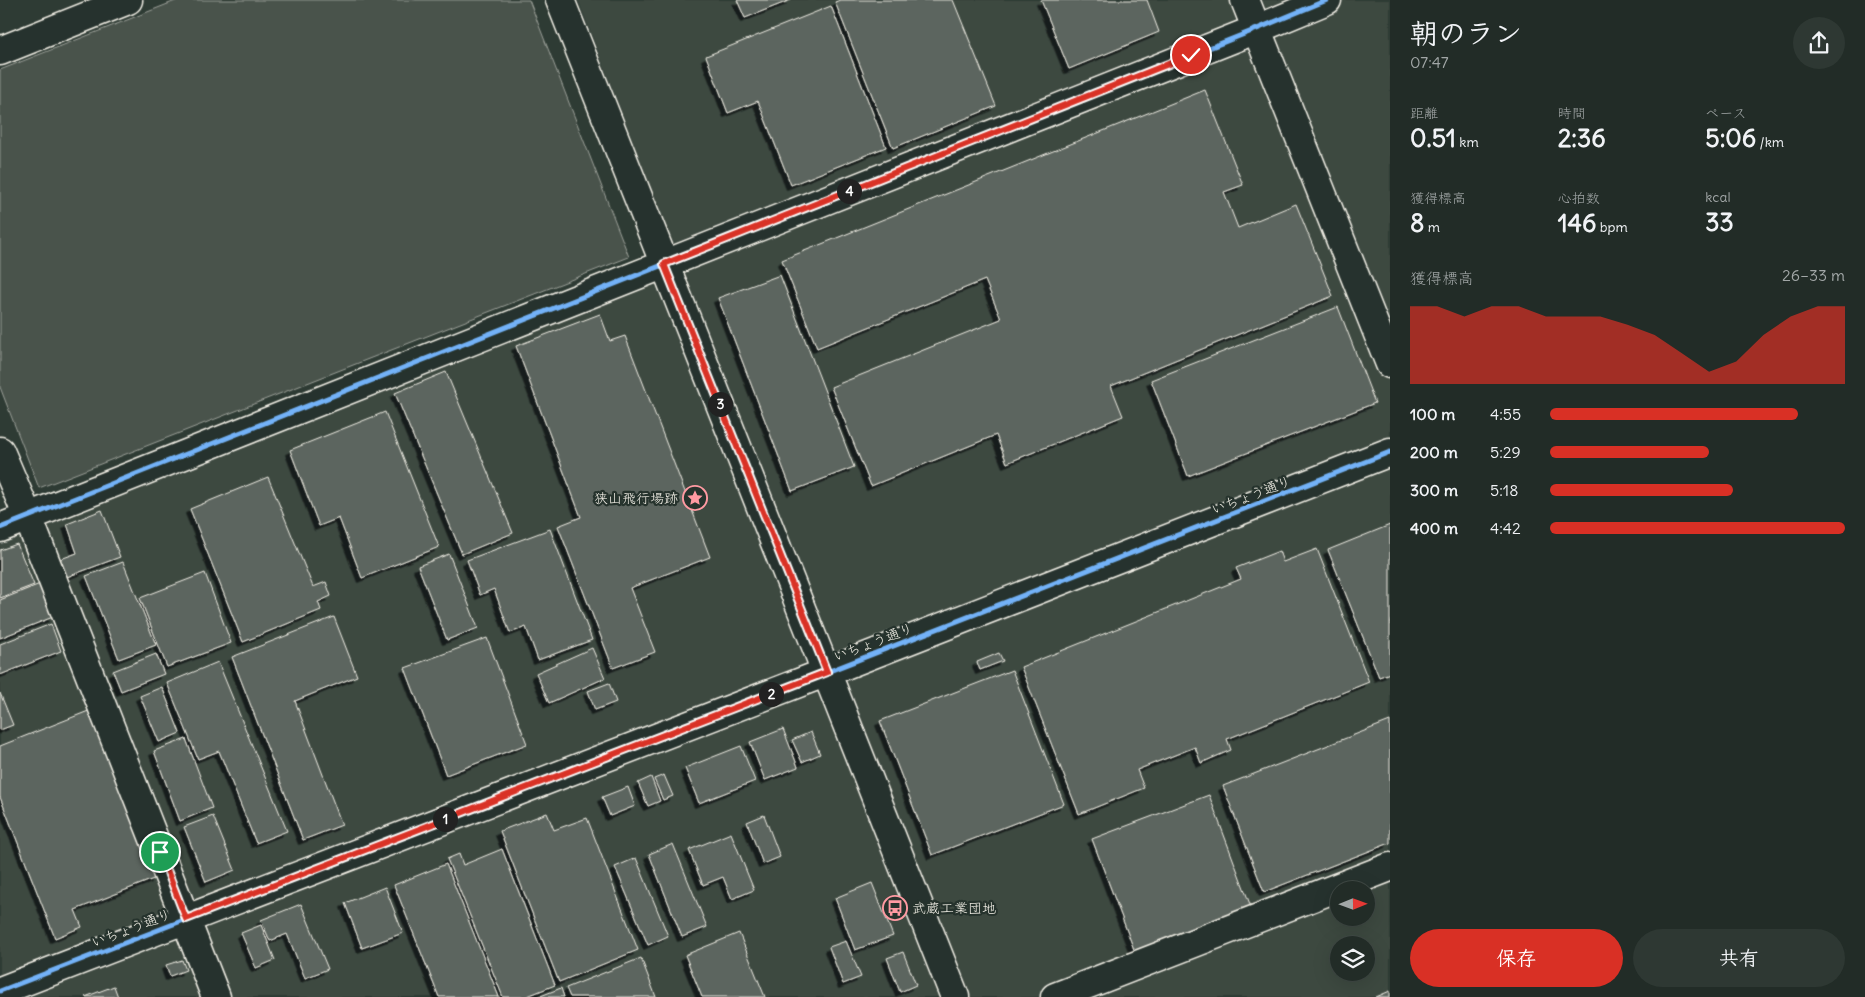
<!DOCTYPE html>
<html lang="ja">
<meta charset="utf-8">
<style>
:root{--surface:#222c27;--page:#2e3833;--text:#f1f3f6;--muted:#a2a7a7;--line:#3f4844;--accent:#d93025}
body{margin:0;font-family:Delius,"Klee One",sans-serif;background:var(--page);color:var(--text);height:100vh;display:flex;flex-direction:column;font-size:19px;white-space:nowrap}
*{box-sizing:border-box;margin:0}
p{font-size:16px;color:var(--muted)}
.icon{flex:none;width:28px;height:28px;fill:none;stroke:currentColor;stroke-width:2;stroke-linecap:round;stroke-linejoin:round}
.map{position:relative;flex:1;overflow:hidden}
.panel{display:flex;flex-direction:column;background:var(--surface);width:475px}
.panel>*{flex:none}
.needle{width:32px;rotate:89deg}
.tools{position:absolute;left:1330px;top:881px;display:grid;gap:10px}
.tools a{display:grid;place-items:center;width:45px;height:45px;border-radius:50%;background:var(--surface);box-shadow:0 5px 20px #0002,0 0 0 1px var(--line);font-size:25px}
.pin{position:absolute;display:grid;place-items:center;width:42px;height:42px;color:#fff;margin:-21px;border:2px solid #fff;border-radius:50%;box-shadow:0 1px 5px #0007}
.km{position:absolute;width:25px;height:25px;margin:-12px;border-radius:50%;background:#222;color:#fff;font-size:14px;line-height:25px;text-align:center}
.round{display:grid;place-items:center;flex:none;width:52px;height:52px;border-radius:26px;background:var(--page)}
.headline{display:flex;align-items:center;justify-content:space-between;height:85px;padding:0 20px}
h1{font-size:28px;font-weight:700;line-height:38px}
.metrics{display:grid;grid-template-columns:repeat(3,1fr);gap:8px;height:85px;padding:5px 20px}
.metrics div{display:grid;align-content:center}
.metrics b{font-size:25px;font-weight:700}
.metrics small{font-size:14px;font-weight:400}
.metrics p{font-size:14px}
.chart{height:140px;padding:10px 20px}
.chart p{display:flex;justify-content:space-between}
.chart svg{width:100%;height:90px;margin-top:5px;fill:var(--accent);opacity:.7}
.cta{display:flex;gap:10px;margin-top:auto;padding:10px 20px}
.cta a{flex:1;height:58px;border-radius:30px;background:var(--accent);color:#fff;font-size:20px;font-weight:700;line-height:58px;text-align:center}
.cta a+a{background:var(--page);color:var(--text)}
ul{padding:0 20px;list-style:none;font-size:16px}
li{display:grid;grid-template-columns:80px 60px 1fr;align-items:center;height:38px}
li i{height:12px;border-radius:6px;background:var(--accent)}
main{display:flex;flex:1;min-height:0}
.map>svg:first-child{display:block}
.built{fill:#3c4841;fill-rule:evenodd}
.green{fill:#48524c;stroke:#9ea29a}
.building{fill:#5c655e;stroke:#f4f1e8;filter:url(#shadow)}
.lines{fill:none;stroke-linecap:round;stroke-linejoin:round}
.minor-casing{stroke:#f4f1e8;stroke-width:31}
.minor{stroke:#26332d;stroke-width:28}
.cycleway-casing{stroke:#26332d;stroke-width:8}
.cycleway{stroke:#73b2f8;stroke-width:5}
.route-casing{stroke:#fff;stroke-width:10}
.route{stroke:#d93025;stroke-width:6}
.labels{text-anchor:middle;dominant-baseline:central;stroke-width:4.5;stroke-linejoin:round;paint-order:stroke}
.street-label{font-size:14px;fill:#f4f1e8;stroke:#26332d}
.poi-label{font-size:14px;fill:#f4f1e8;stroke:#26332d;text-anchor:end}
</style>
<main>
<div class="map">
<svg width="1390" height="997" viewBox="0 0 1390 997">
<defs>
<filter id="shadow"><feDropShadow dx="-4.5" dy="4.5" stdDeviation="0" flood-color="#0009"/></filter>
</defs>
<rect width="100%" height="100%" fill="#2e3b34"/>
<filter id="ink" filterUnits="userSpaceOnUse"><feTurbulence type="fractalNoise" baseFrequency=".02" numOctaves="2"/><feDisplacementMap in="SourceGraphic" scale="10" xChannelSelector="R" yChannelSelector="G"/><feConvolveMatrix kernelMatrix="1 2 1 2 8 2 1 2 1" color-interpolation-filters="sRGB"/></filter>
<g filter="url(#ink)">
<path class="built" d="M578 0H1390V997H0V543L683 272ZM1339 890H1366V918H1339ZM1339 945H1366V972H1339Z"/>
<path class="green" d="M178 0H529L629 257 39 488 0 387V70Z"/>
<path class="building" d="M737 0H791L745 18Z
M840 0H953L996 106 893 148 835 2Z
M1041 0H1147L1159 32 1069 69Z
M831 6 886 147 791 185 758 101 728 113 706 56Z
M1205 90 1243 185 1224 192 1238 228 1296 204 1333 296 1111 386 1123 416 1007 463 996 435 871 486 831 387 1001 319 985 280 817 348 782 260Z
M780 275 854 467 792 491 718 298Z
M1338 307 1375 403 1188 476 1151 380Z
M600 314 610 341 625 336 710 557 630 588 655 652 613 668 558 526 581 517 516 346Z
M446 372 513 533 462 554 395 393Z
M385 412 439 547 362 578 339 518 319 526 290 450Z
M268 477 313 587 326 582 331 596 318 602 321 610 243 642 190 509Z
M102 510 120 557 64 578 58 560 77 553 67 524Z
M1390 525V673L1379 677 1328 550Z
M550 529 592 640 538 660 526 627 510 633 494 589 480 595 467 560Z
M17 544 34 585 0 598V550Z
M1317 549 1369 682 1227 739 1231 750 1201 763 1195 747 1137 770 1144 788 1079 814 1021 667 1241 579 1236 568 1279 551 1283 562Z
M449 554 478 628 447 640 418 566Z
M123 562 156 645 119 659 86 576Z
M205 573 231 643 167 667 140 598Z
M40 584 53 617 0 638V600Z
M334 617 357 676 295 701 342 825 303 840 232 657Z
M51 624 61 651 0 675V644Z
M487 638 527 744 446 775 405 668Z
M592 648 605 678 549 703 536 673Z
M999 653 1003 661 980 670 977 662Z
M156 654 164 674 121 691 113 671Z
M218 662 287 831 256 843 219 751 198 759 167 683Z
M1012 670 1064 804 932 855 880 721Z
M609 683 616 702 595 710 588 691Z
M162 687 180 733 159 742 140 696Z
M0 693 13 725 0 730Z
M91 710 156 878 75 910 82 927 55 938 0 797V746Z
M1390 721V843L1264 892 1223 786Z
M783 729 798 767 765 780 750 742Z
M811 732 820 754 802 762 792 740Z
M186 739 212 808 180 821 154 751Z
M741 746 755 781 699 803 685 768Z
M664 775 673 796 663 800 654 779Z
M651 777 660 801 648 806 638 783Z
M628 787 635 806 610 816 602 797Z
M1209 795 1251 907 1135 952 1092 839Z
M547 813 554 830 587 818 638 950 559 982 500 831Z
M764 815 780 857 763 864 747 822Z
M213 816 235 870 206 882 184 827Z
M731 833 754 890 732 899 723 877 703 885 689 850Z
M673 844 707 927 682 937 649 854Z
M502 849 555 985 525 997H503L447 859 459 854 463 865Z
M636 858 668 936 648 945 615 867Z
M446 864 499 997H439L394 885Z
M872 883 893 936 855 950 835 898Z
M385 887 403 933 362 948 345 903Z
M301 904 328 969 305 978 287 934 270 941 261 920Z
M261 925 275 960 256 968 241 933Z
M739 933 765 997H702L685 955Z
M846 941 861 977 843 984 829 947Z
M903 952 916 985 900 992 887 958Z
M641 958 656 997H570L566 988Z
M182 960 186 970 170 976 166 965Z
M114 986 118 997H85Z
M561 988 564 997H538Z
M1390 991V997H1376Z"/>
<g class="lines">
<defs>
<path id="minor" d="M560 0 955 997
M1245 0 1390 364
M0 51 128 0
M0 451 28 517 216 997
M0 528 1257 29 1327 0
M0 991 827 672 1390 452
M1055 997 1390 867"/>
</defs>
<use href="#minor" class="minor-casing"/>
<use href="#minor" class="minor"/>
<defs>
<path id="cycleway" d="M0 528 1257 29 1327 0
M0 991 827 672 1390 452"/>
</defs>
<use href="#cycleway" class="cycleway-casing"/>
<use href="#cycleway" class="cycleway"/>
</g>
</g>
<g class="lines" filter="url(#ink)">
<defs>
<path id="route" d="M160 852 186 919 827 672 664 264 1191 55"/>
</defs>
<use href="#route" class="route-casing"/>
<use href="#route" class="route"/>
</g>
<defs>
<symbol id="sight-ring" viewBox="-11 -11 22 22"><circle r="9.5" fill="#26332d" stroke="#ff9aa2" stroke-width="1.5"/><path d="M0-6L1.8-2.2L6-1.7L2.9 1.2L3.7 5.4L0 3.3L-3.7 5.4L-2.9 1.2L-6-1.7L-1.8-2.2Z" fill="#ff9aa2"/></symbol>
<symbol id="bus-ring" viewBox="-11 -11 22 22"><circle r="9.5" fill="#26332d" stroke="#ff9aa2" stroke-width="1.5"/><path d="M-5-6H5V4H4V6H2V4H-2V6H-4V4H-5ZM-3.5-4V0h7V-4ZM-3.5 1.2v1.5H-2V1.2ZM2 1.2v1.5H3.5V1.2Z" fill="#ff9aa2"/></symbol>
</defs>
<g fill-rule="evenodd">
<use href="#sight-ring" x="681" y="484" width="28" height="28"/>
<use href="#bus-ring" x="881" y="894" width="28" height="28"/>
</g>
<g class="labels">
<g class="street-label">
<text transform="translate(1251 495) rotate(-21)">いちょう通り</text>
<text transform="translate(873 642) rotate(-21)">いちょう通り</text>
<text transform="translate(131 928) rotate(-21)">いちょう通り</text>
</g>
<g class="poi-label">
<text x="678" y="498">狭山飛行場跡</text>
<text x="912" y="908" text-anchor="start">武蔵工業団地</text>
</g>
</g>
</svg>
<div class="tools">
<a><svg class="needle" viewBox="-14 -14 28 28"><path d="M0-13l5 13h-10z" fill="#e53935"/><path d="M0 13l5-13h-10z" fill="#a2a7a7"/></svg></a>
<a><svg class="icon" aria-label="layers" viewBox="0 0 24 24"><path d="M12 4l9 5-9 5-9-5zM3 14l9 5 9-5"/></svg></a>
</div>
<div class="pin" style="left:160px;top:852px;background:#1e9e55"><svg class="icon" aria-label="arrive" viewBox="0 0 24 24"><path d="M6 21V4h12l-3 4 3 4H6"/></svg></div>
<div class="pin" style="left:1191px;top:55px;background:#d93025"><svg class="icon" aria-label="check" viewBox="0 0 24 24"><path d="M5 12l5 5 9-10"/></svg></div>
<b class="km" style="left:445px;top:819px">1</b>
<b class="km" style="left:771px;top:694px">2</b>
<b class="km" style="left:720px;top:404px">3</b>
<b class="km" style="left:849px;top:191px">4</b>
</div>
<section class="panel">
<div class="headline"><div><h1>朝のラン</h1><p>07:47</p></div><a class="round"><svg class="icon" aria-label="share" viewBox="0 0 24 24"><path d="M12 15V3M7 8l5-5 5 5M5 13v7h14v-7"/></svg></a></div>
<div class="metrics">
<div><p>距離</p><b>0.51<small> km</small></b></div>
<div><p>時間</p><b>2:36</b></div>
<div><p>ペース</p><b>5:06<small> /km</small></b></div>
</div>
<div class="metrics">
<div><p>獲得標高</p><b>8<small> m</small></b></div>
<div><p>心拍数</p><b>146<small> bpm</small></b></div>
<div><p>kcal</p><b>33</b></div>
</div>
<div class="chart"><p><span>獲得標高</span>26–33 m</p>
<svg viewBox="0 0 160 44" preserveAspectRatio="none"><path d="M0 44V6L10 6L20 11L30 6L40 6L50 11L60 11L70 11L80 15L90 20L100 29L110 38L120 33L130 20L140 11L150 6L160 6V44z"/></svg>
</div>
<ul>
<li><b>100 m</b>4:55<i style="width:84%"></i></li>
<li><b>200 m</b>5:29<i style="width:54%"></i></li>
<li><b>300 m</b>5:18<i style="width:62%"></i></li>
<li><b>400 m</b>4:42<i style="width:100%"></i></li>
</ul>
<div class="cta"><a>保存</a><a>共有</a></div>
</section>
</main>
